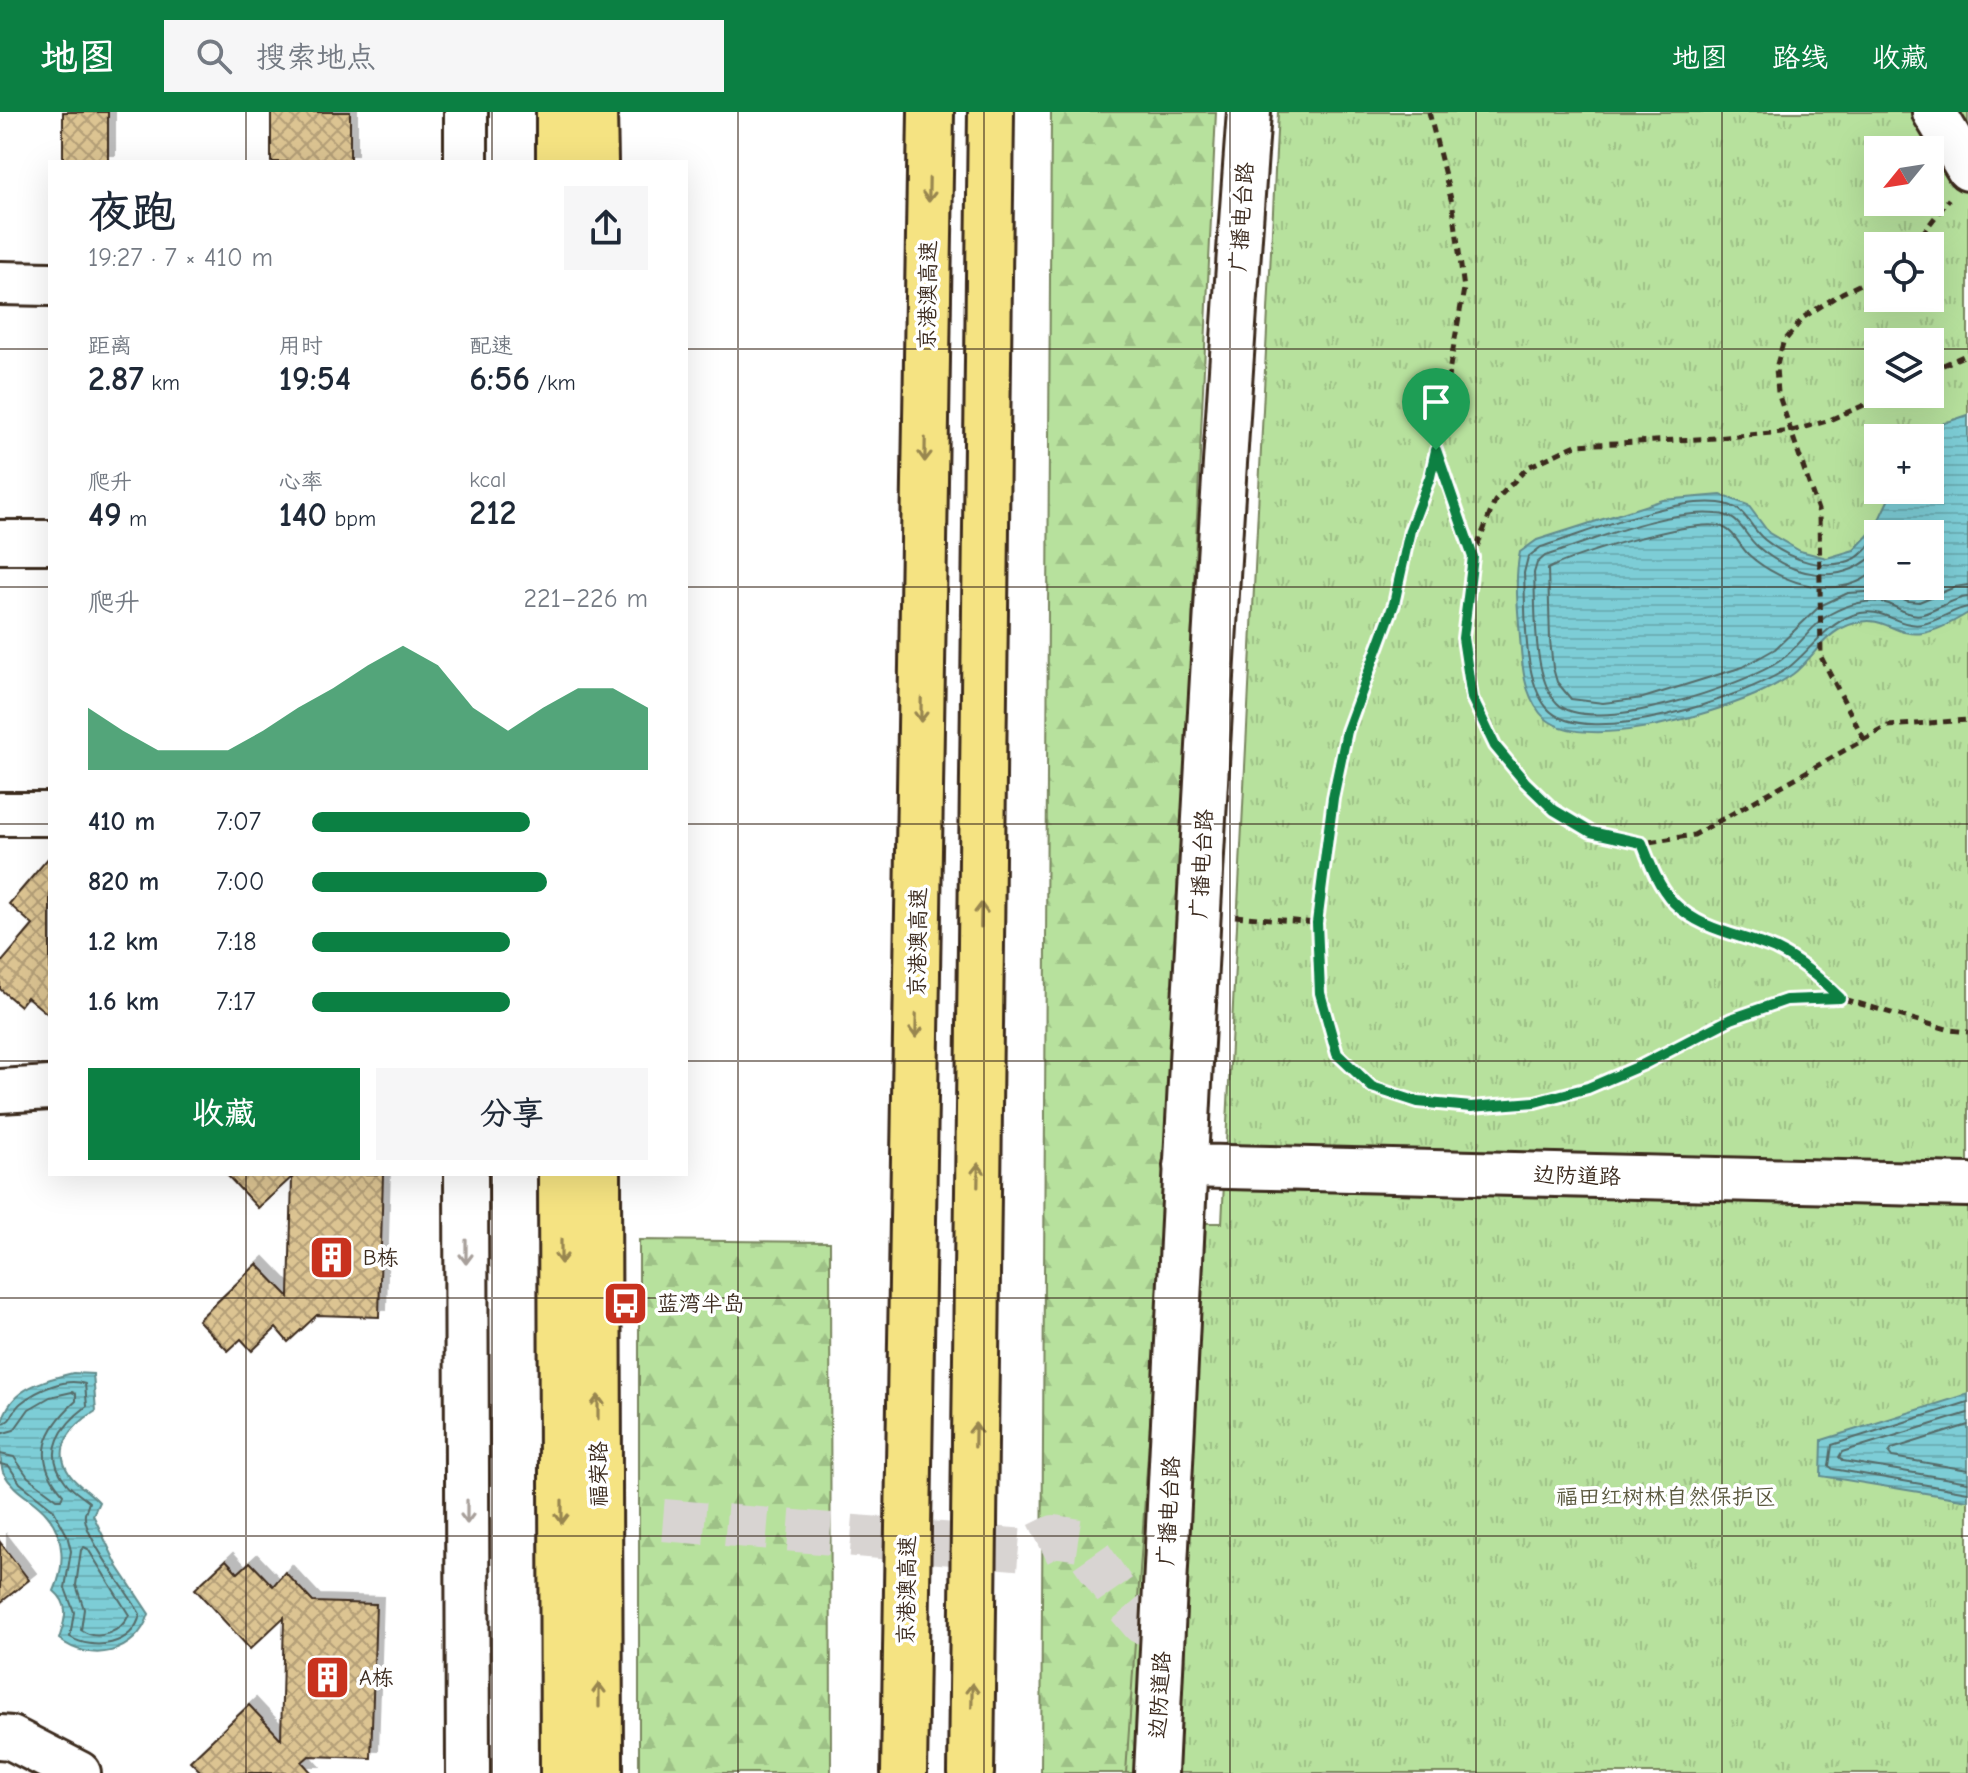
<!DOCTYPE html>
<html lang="zh">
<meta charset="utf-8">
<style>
:root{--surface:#fff;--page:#f6f6f7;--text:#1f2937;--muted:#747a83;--accent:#0b8043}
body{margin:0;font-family:"Comic Neue","LXGW WenKai TC",sans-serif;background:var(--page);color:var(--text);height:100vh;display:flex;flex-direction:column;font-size:30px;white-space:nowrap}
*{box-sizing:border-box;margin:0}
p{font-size:26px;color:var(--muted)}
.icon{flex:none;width:44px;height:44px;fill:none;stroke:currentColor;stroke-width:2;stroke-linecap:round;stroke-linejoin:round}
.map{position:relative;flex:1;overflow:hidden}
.side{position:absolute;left:48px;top:48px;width:640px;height:1016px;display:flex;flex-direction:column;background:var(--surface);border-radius:0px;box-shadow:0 8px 32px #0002}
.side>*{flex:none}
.needle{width:52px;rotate:240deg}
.fabs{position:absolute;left:1864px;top:24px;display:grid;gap:16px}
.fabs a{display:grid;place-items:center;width:80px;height:80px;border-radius:0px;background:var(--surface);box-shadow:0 8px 32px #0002;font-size:40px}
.pin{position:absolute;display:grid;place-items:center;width:68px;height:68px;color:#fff;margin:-82px -34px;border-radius:50% 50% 50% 0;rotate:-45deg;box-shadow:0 0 8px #0007}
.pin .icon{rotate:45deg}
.round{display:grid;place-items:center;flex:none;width:84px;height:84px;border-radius:0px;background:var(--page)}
.overview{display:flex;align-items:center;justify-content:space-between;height:136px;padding:0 40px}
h1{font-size:44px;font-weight:700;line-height:60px}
.stats{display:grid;grid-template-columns:repeat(3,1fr);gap:12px;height:136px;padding:8px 40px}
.stats div{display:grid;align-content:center}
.stats b{font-size:34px;font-weight:700}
.stats small{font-size:22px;font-weight:400}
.stats p{font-size:22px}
.chart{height:224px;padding:16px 40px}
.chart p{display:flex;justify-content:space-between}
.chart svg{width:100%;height:144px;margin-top:8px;fill:var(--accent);opacity:.7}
.button{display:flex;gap:16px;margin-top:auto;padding:16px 40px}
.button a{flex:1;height:92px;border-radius:0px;background:var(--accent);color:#fff;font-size:32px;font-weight:700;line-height:92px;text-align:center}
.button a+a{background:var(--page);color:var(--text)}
ul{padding:0 40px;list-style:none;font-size:26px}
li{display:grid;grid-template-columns:128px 96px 1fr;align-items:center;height:60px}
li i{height:20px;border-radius:10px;background:var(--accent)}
header{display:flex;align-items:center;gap:48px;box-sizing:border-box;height:112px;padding:0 40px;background:var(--accent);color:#fff}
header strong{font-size:38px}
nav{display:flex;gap:44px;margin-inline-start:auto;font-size:28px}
.search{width:560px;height:72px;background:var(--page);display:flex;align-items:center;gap:20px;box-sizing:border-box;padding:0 28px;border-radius:0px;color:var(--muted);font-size:30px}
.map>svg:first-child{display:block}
.forest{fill:url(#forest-firs);stroke:#79865e;stroke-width:2}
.park{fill:url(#park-tufts);stroke:#79865e;stroke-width:2;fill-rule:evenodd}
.water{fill:url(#water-rules);stroke:#638c8c;stroke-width:2;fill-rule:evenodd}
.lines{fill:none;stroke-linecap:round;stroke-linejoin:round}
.shore{stroke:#556b68;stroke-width:2}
.building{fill:url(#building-cross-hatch);stroke:#3b2a1e;stroke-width:2;filter:url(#shadow)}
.minor-tunnel{stroke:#d8d4d2;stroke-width:42;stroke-dasharray:42 21;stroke-linecap:butt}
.minor-casing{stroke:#3b2a1e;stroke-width:48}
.major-casing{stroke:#3b2a1e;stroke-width:50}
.highway-casing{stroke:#3b2a1e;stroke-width:50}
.path{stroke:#3b2a1e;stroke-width:5;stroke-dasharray:8 6;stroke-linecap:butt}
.minor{stroke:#fff;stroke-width:42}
.major{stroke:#f5e382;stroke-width:44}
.highway{stroke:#f5e382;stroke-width:44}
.oneway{stroke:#988650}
.oneway2{stroke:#a79f9a}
.route-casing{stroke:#fff;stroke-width:16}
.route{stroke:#0b8043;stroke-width:10}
.grid{fill:none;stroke:#3b2a1e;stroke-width:2;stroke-opacity:0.55}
.labels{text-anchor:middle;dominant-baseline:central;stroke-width:7;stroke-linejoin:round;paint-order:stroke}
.street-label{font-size:22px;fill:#3b2a1e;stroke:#fff}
.poi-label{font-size:22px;fill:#3b2a1e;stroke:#fff;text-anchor:start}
.park-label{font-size:22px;fill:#5a583e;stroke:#fff}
</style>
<header>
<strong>地图</strong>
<div class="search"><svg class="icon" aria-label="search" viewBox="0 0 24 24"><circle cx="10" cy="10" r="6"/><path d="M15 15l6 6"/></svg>搜索地点</div>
<nav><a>地图</a><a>路线</a><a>收藏</a></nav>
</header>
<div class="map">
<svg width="1968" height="1661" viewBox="0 0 1968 1661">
<defs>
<pattern id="forest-firs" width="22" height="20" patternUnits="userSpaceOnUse" patternTransform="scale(2)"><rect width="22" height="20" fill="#b7e19d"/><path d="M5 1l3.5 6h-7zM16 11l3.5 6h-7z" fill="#9ec187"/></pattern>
<pattern id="park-tufts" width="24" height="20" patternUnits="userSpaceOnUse" patternTransform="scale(2)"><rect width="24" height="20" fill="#b7e19d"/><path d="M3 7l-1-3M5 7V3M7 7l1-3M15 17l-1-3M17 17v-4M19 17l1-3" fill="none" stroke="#9ec187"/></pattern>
<pattern id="water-rules" width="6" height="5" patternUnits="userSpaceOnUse" patternTransform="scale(2)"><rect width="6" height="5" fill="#7dcdd6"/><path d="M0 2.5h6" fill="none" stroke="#6db0b7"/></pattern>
<pattern id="building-cross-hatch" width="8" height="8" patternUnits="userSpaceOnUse" patternTransform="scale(2)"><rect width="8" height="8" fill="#dcc492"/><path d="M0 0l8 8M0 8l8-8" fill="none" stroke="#b49f77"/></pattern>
<filter id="shadow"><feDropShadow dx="7" dy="-7" stdDeviation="0" flood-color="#0004"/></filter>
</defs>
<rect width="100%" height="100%" fill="#fff"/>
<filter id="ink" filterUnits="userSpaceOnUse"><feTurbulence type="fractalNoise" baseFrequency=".0125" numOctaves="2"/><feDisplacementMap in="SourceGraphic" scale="16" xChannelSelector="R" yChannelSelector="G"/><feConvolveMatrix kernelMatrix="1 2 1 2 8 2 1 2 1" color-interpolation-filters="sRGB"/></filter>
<g filter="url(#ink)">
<path class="forest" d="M1051 0H1216L1164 1111H1222L1968 1661H1041Z
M639 1128 830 1130 831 1661H639Z"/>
<path class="park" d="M1278 0H1968V1661H1126L1164 1111H1222ZM1878 38H1930V90H1878ZM1878 134H1930V186H1878ZM1878 230H1930V282H1878ZM1878 326H1930V378H1878ZM1878 422H1930V474H1878Z"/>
<path class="water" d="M1968 303V501C1955 509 1938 519 1923 521 1890 526 1885 496 1842 516 1822 526 1810 549 1793 562 1782 570 1768 577 1755 583 1711 602 1575 645 1540 601 1523 579 1522 552 1520 525 1518 497 1514 468 1520 440L1537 428 1663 388 1721 383 1748 393 1769 421 1800 439 1827 446 1854 438 1875 416 1893 378H1930V327L1944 311ZM1878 422H1930V474H1878Z
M73 1261 93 1262 96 1299C72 1313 51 1336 70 1363 78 1374 90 1380 99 1390L93 1403 118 1455 149 1502C136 1542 91 1552 59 1527 65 1508 71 1493 54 1479 65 1455 65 1424 47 1403 33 1386 15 1382 3 1360 0 1351 0 1340 0 1329 0 1281 32 1271 73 1261Z
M1968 1282V1388L1821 1364 1822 1328Z"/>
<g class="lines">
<path class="shore" d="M1878 424C1872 431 1864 441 1856 446 1826 461 1790 448 1765 428 1747 413 1747 394 1719 391 1669 386 1589 420 1541 435L1528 445 1524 461C1526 499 1522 566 1547 596 1584 640 1748 584 1788 556 1811 538 1824 514 1853 503 1883 492 1898 517 1923 512 1939 509 1953 497 1968 495
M1878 439C1843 475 1794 466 1758 435 1743 422 1740 403 1717 402 1663 397 1596 428 1545 444L1537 451 1534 461C1536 496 1532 565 1557 591 1590 626 1746 573 1781 548 1799 535 1811 513 1830 502 1846 493 1871 485 1889 492 1900 497 1910 505 1923 502 1938 498 1952 486 1968 485
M1878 456C1843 491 1782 473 1749 443 1738 433 1735 418 1719 414 1691 408 1574 442 1548 457L1550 528 1553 556 1557 570 1571 587 1603 591 1643 586 1743 555 1775 537 1820 494 1848 481 1884 479 1908 489 1919 490 1955 475 1968 473
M1968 1290 1832 1333 1829 1354 1833 1357 1968 1380
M1968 1301 1842 1340 1839 1345 1843 1349 1968 1370
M0 1312C14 1310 11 1299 21 1291 37 1278 66 1265 85 1272L87 1294C62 1313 42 1339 65 1369 71 1378 81 1383 89 1390 88 1394 86 1398 85 1402 82 1423 129 1481 140 1502 134 1534 93 1539 70 1525L74 1500 65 1476 71 1439 67 1423 53 1397 20 1371 9 1354 0 1352
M1968 1313 1892 1337 1889 1341 1892 1345 1968 1358
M0 1322 14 1318 29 1297 50 1285 72 1280 76 1282V1289C45 1317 31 1346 63 1382L61 1387H57L28 1365 14 1345 0 1342
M84 1435 88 1437 129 1503C121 1520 98 1530 81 1518L84 1497 76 1473 81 1438Z"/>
</g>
<path class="building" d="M63 0H108V50H63Z
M271 0H350V50H271Z
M50 744V904L27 885 20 894 0 877V852L33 813 9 792Z
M226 1062H383L379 1205 317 1203 288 1230 276 1216 252 1239 241 1227 228 1239 198 1208 257 1152 289 1185 292 1065 258 1096Z
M0 1430 29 1468 0 1491Z
M226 1448 238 1461 250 1450 273 1474 285 1460 313 1490 376 1492 371 1646 309 1644 302 1650 312 1661H202L190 1649 249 1593 281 1627 284 1505 250 1537 195 1477Z"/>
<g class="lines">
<path class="minor-tunnel" d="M663 1408 1026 1438 1054 1424 1080 1428 1118 1483 1142 1511 1164 1505"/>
<defs>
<path id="minor" d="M1934 0 1968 57
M466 50V0
M0 171 50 172
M0 430H50
M0 702H50
M0 979 50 976
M1185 1054 1968 1073
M466 1062 468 1661
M0 1625 11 1626 79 1661
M1156 1661C1183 1107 1208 553 1249 0"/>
<path id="major" d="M559 0V50
M594 0 595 50
M561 1062 563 1661
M598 1062 600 1661"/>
<path id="highway" d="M904 1661 931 0
M971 1661 991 0"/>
</defs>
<use href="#minor" class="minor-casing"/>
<use href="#major" class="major-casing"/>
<use href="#highway" class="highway-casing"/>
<path class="path" d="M1429 0 1453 95 1464 177 1430 365 1410 418 1394 492 1347 619 1333 686 1317 811 1320 881 1337 942 1372 975 1418 990 1471 995 1535 990 1588 976 1642 953 1731 907 1786 888 1840 886 1950 918 1968 920
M1913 134 1949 87
M1930 259 1968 242
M1890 282 1827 309 1792 319 1717 326 1576 333 1528 355 1495 389 1473 445 1463 526 1472 586 1495 634 1525 670 1554 698 1591 720 1642 731 1694 723 1888 614 1968 608
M1436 339 1473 445
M1864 627 1821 545 1819 401 1778 281 1776 256 1783 231 1804 205 1842 181 1878 164
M1642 731C1650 752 1658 773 1674 790 1702 819 1740 822 1775 837 1800 848 1820 866 1839 885
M1235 804 1317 811"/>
<use href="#minor" class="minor"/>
<use href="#major" class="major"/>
<use href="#highway" class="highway"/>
</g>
<defs><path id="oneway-shaft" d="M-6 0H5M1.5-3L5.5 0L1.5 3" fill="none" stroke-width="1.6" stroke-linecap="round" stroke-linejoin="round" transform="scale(2)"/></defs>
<g class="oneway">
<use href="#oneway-shaft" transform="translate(929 78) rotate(91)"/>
<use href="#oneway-shaft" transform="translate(925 338) rotate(91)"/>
<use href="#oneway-shaft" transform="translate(921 598) rotate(91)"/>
<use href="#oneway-shaft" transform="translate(981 803) rotate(-89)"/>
<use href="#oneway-shaft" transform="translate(916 914) rotate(91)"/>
<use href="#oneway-shaft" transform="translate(978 1063) rotate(-89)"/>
<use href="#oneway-shaft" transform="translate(561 1140) rotate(90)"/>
<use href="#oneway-shaft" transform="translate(598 1295) rotate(-90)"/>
<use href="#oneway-shaft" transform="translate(975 1323) rotate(-89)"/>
<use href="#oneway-shaft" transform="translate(562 1400) rotate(90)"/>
<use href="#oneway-shaft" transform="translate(599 1583) rotate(-90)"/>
<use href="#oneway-shaft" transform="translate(972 1583) rotate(-89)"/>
</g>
<g class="oneway2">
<use href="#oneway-shaft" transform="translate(466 1140) rotate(90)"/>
<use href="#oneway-shaft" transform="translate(467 1400) rotate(90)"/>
</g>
</g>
<g class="lines" filter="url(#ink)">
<defs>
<path id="route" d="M1436 338 1473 445 1463 526 1472 586 1495 634 1525 670 1554 698 1591 720 1642 731C1650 752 1658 774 1674 791 1702 819 1740 822 1775 837 1800 849 1821 867 1840 886L1786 888 1731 907 1642 953 1588 976 1535 990 1471 995 1418 990 1372 975 1337 942 1320 881 1317 811 1333 686 1347 619 1394 492 1410 418 1430 365Z"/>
</defs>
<use href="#route" class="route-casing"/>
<use href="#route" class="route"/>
</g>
<path class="grid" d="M246 0V50M492 0V50M738 0V1661M984 0V1661M1230 0V1661M1476 0V1661M1722 0V1661M0 237H50M686 237H1878M1930 237H1968M0 475H50M686 475H1968M0 712H50M686 712H1968M0 949H50M686 949H1968M246 1062V1661M492 1062V1661M0 1186H1968M0 1424H1968"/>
<defs>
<symbol id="building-square" viewBox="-11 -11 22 22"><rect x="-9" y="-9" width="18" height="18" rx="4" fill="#c8321e" stroke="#fff"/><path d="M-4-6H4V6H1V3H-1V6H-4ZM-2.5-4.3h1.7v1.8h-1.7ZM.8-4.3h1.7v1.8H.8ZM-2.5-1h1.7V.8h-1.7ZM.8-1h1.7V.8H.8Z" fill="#fff"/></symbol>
<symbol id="bus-square" viewBox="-11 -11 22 22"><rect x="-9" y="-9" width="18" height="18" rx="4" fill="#c8321e" stroke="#fff"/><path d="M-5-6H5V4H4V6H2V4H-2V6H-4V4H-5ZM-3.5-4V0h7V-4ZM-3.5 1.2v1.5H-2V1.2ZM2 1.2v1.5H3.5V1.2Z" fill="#fff"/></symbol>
</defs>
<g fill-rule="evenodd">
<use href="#building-square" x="306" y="1120" width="51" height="51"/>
<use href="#bus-square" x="600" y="1166" width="51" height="51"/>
<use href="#building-square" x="302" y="1540" width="51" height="51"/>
</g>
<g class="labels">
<g class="street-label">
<text transform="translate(1242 105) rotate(-86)">广播电台路</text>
<text transform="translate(928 183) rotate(-89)">京港澳高速</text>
<text transform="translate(1202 752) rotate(-87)">广播电台路</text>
<text transform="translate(918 830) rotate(-89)">京港澳高速</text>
<text transform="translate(1577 1064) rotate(1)">边防道路</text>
<text transform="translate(599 1362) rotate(-90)">福荣路</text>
<text transform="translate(1169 1399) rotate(-87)">广播电台路</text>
<text transform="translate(907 1478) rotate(-89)">京港澳高速</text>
<text transform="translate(1160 1583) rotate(-87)">边防道路</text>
</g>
<g class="poi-label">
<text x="363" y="1146">B栋</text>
<text x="657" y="1192">蓝湾半岛</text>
<text x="359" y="1566">A栋</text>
</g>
<g class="park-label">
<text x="1666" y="1385">福田红树林自然保护区</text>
</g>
</g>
</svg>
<div class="fabs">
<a><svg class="needle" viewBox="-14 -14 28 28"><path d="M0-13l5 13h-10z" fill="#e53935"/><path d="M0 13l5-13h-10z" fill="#747a83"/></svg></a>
<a><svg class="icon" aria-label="locate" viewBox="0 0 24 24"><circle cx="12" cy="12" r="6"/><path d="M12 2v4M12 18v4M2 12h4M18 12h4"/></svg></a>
<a><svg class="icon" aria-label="layers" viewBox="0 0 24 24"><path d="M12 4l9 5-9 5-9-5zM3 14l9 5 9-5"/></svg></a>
<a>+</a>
<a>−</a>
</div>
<div class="pin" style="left:1436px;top:338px;background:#1e9e55"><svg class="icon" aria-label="arrive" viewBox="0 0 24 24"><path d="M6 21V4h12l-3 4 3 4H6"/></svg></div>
<section class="side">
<div class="overview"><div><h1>夜跑</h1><p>19:27 · 7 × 410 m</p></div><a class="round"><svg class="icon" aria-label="share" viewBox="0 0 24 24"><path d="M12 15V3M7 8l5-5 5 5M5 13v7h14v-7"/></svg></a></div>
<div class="stats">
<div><p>距离</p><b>2.87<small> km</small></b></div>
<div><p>用时</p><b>19:54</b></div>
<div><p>配速</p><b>6:56<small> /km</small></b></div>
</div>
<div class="stats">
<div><p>爬升</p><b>49<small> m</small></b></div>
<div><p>心率</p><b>140<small> bpm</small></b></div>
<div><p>kcal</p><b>212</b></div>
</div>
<div class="chart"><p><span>爬升</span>221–226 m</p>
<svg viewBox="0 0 160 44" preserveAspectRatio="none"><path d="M0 44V25L10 32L20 38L30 38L40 38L50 32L60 25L70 19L80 12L90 6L100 12L110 25L120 32L130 25L140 19L150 19L160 25V44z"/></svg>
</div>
<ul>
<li><b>410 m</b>7:07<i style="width:65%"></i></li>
<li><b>820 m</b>7:00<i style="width:70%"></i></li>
<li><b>1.2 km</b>7:18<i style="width:59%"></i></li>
<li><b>1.6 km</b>7:17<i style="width:59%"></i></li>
</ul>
<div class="button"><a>收藏</a><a>分享</a></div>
</section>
</div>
